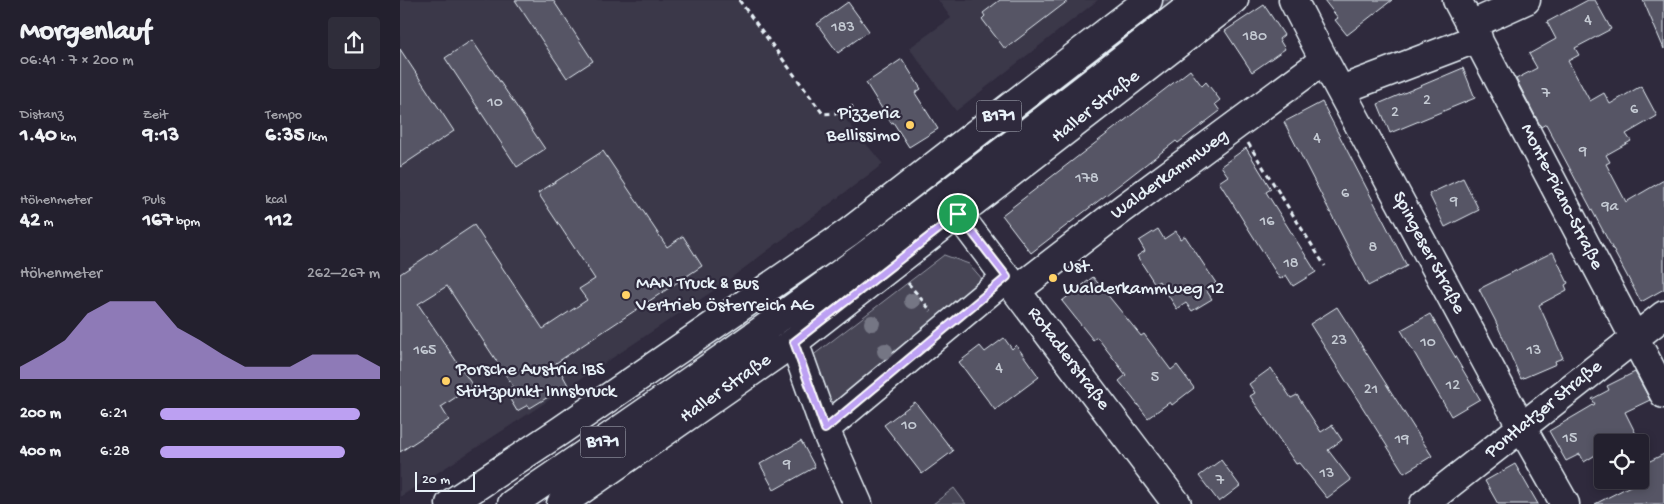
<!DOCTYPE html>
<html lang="de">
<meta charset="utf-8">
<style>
:root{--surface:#23202e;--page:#2f2d3a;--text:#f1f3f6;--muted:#a3a3aa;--line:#403e4a;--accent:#bca0f2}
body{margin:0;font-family:"Gochi Hand",sans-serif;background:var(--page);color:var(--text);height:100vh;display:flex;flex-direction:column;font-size:19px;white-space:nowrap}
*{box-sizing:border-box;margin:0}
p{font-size:16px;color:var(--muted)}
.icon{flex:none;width:28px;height:28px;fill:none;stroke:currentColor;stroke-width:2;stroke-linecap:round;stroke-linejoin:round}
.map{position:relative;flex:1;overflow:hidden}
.panel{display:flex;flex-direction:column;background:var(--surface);width:400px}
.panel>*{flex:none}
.tools{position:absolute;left:1194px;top:434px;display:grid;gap:10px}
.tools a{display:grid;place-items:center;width:55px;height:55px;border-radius:5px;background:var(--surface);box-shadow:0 2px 8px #0003,0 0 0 1px var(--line);font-size:25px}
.scale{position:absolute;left:15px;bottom:12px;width:60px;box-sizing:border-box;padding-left:5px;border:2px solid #e8f1f8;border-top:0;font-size:14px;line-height:18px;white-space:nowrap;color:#e8f1f8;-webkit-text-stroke:4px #2f2a3d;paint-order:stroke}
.pin{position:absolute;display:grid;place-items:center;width:42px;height:42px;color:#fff;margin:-21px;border:2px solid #fff;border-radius:50%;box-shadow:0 1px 5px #0007}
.round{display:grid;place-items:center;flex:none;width:52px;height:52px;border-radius:5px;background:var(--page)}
.summary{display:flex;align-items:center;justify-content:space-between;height:85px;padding:0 20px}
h1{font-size:28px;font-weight:700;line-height:38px}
.figures{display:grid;grid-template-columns:repeat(3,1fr);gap:8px;height:85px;padding:5px 20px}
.figures div{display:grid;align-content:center}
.figures b{font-size:21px;font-weight:700}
.figures small{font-size:14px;font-weight:400}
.figures p{font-size:14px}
.chart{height:140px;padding:10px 20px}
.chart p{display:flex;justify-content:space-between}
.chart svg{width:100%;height:90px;margin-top:5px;fill:var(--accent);opacity:.7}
ul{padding:0 20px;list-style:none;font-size:16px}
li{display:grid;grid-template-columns:80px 60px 1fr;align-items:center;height:38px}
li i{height:12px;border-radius:6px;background:var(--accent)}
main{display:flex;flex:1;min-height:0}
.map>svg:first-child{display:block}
.built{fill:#3b3749}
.green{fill:#464455;stroke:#979aa6}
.building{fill:#575565;stroke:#e8f1f8}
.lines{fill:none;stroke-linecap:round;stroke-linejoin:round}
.minor-casing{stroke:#e8f1f8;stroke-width:31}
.major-casing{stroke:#e8f1f8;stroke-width:31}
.path{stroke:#e8f1f8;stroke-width:3;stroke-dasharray:5 4;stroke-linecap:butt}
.minor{stroke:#2f2a3d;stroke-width:28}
.major{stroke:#2f2a3d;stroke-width:28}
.tree{fill:#757684}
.route-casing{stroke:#fff;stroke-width:10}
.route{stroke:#bca0f2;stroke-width:6}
.poi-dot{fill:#ffd166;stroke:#2f2a3d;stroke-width:2}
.labels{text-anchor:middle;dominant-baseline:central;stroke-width:4.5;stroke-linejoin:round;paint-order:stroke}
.number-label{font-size:16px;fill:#c4cad3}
.shield{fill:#2f2a3d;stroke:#b0b5c0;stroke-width:1}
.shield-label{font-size:18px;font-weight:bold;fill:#e8f1f8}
.street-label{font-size:19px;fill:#e8f1f8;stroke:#2f2a3d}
.poi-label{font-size:19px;fill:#e8f1f8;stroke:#2f2a3d;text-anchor:start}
</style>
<main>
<section class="panel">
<div class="summary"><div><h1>Morgenlauf</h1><p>06:41 · 7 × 200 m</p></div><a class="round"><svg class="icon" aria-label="share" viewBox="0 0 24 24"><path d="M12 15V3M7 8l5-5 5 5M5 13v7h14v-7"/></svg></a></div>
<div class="figures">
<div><p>Distanz</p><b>1.40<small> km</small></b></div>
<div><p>Zeit</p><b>9:13</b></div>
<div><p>Tempo</p><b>6:35<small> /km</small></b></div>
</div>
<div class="figures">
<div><p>Höhenmeter</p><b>42<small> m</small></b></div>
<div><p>Puls</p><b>167<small> bpm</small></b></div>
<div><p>kcal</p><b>112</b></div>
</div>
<div class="chart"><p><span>Höhenmeter</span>262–267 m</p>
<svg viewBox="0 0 160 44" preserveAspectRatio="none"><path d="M0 44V38L10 32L20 25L30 12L40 6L50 6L60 6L70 19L80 25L90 32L100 38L110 38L120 38L130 32L140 32L150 32L160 38V44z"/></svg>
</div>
<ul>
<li><b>200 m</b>6:21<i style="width:91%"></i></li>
<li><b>400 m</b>6:28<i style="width:84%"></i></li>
</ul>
</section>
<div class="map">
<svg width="1264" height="504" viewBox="0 0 1264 504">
<rect width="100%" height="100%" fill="#2f2a3d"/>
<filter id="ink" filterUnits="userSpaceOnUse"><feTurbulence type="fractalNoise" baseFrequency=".02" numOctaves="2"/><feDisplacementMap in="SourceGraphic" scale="10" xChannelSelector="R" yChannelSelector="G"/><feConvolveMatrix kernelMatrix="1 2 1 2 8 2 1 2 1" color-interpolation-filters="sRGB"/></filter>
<g filter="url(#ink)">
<path class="built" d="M0 0H339L422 114 436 108 483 164 319 287 119 420 0 497Z
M538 0H698L556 111 509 48 551 18Z"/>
<path class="green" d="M764 0H779L576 157 493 218 490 213Z
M544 255 569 264 584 281 429 415 407 360Z
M371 298 334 333 294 363 289 357Z
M554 488 566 504H533Z"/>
<path class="building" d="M115 0H153L193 61 167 78Z
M600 0H669L605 49 582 19 585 16 583 13Z
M924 0H992L947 35 935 20 938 18Z
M1188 0H1195L1211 29 1175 48 1179 55 1168 61 1190 101 1204 93 1210 104 1241 86 1257 116 1226 134 1231 141 1206 155 1210 162 1206 164 1226 202 1264 180V289L1241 302 1146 124 1141 127 1116 79 1137 68 1129 54 1156 39 1147 22Z
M1243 0H1264V49Z
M448 2 469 31 438 53 417 24Z
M864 5 884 35 879 39 885 49 852 72 825 31Z
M72 40 145 149 117 167 45 58Z
M0 49 54 131 0 167Z
M502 59 521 89 515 93 538 129 509 147 493 122 491 123 466 83Z
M1063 68 1075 98 990 133 978 104Z
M790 70 802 86 806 82 820 100 815 104 820 111 778 143 776 141 631 253 602 215Z
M922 102 1007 266 968 286 884 122Z
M846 148 871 189 866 192 916 272 893 286 886 275 880 279 819 182 828 176 821 166Z
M203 151 267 247 283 236 302 266 156 363 168 385 130 408 128 405 117 411 105 391 113 386 47 286 18 304 73 386 41 407 49 420 0 452V274L74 225 143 329 187 300 179 289 195 279 138 193Z
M1063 178 1079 210 1045 227 1029 194Z
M758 229 764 239 776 231 780 239 785 236 816 283 806 290 812 299 792 311 786 303 777 309 759 281 755 284 737 256 745 251 739 241Z
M1153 252 1168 283 1165 285 1167 290 1139 305 1163 358 1155 361 1156 364 1121 379 1095 320 1079 289Z
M693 277 741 336 744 334 771 370 777 365 794 388 772 405 770 402 748 418 719 381 726 375 697 337 693 340 662 301Z
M937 307 1032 456 1004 473 910 324Z
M1030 314 1080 399 1051 416 1001 330Z
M604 338 612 349 616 345 639 377 595 410 559 362 580 346 585 352Z
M871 368 891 398 897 395 921 432 932 425 942 440 928 450 951 480 927 498 899 463 896 464 850 396 855 393 849 384Z
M1235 372 1250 400 1225 412 1240 442H1202V451L1184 462 1180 454 1166 461 1149 431 1195 404 1192 399 1209 390 1207 386Z
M515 402 553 451 522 474 484 425Z
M401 441 415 467 374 490 360 464Z
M1264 454V504H1195L1240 481V466Z
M821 460 840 486 819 502 799 476Z
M1115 464 1138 504H1098L1085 481Z"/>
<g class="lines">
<defs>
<path id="minor" d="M893 0 924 60 1122 428 1165 504
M1057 0 1264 394
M1071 25 1126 0
M941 90 1078 38
M572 203 834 0
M558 214 777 504
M617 290 709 219 924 60
M394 342 425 429 458 504
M425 429 607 277
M1024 504 1264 315"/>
<path id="major" d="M50 504 160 431 449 232 748 0
M112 504C238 418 364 331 486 240 591 162 694 81 798 0
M161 504 394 342 558 214 588 176"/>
</defs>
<use href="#minor" class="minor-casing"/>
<use href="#major" class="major-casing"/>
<path class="path" d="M339 0 423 114 440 113 453 106
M848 143 925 266
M508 283 531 311"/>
<use href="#minor" class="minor"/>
<use href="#major" class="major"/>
</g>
<g class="tree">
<circle cx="512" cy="301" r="8"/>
<circle cx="472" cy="323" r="8"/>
<circle cx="485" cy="351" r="8"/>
</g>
</g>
<g class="lines" filter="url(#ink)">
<defs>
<path id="route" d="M558 214 607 277 425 429 394 342Z"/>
</defs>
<use href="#route" class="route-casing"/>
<use href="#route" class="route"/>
</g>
<g class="poi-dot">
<circle cx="510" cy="125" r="5"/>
<circle cx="653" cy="278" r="5"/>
<circle cx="226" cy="295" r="5"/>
<circle cx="46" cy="381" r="5"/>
</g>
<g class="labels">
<g class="number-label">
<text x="1188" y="21">4</text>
<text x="443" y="28">183</text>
<text x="855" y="37">180</text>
<text x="1146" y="94">7</text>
<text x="1027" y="101">2</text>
<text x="95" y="103">10</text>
<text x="1234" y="110">6</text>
<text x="995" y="113">2</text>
<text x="917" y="139">4</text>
<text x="1183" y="152">9</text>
<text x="687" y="179">178</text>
<text x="945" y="194">6</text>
<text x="1054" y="202">9</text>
<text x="1210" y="207">9a</text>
<text x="867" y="222">16</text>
<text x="973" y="248">8</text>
<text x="891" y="264">18</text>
<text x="939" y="341">23</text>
<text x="1028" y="343">10</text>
<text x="25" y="351">165</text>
<text x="1134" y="351">13</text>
<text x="599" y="369">4</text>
<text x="755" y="378">5</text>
<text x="1053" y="386">12</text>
<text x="971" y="390">21</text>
<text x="509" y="426">10</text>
<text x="1170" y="439">15</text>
<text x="1002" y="440">19</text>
<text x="387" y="465">9</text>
<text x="927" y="474">13</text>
<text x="820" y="481">7</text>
</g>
<g class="shield">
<rect x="576.5" y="100.5" width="45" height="31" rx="4"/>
<rect x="180.5" y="426.5" width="45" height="31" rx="4"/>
</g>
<g class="shield-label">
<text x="599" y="116">B171</text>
<text x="203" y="442">B171</text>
</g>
<g class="street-label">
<text transform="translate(696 107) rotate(-38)">Haller Straße</text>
<text transform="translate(770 175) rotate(-36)">Walderkammweg</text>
<text transform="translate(1161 197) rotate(63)">Monte-Piano-Straße</text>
<text transform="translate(1028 253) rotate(62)">Spingeser Straße</text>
<text transform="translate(668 359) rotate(53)">Rotadlerstraße</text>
<text transform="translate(326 389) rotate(-35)">Haller Straße</text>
<text transform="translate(1144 410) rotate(-39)">Pontlatzer Straße</text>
</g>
<g class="poi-label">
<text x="500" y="114" text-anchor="end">Pizzeria<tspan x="500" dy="22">Bellissimo</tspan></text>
<text x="663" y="267">Ust.<tspan x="663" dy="22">Walderkammweg 12</tspan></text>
<text x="236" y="284">MAN Truck &amp; Bus<tspan x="236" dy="22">Vertrieb Österreich AG</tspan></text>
<text x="56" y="370">Porsche Austria IBS<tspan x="56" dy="22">Stützpunkt Innsbruck</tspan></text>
</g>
</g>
</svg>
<div class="tools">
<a><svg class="icon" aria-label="locate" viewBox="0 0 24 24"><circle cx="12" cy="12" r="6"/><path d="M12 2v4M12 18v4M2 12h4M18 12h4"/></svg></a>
</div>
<div class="scale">20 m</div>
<div class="pin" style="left:558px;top:214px;background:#1e9e55"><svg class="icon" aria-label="arrive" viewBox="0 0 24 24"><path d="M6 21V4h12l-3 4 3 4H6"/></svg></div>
</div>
</main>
